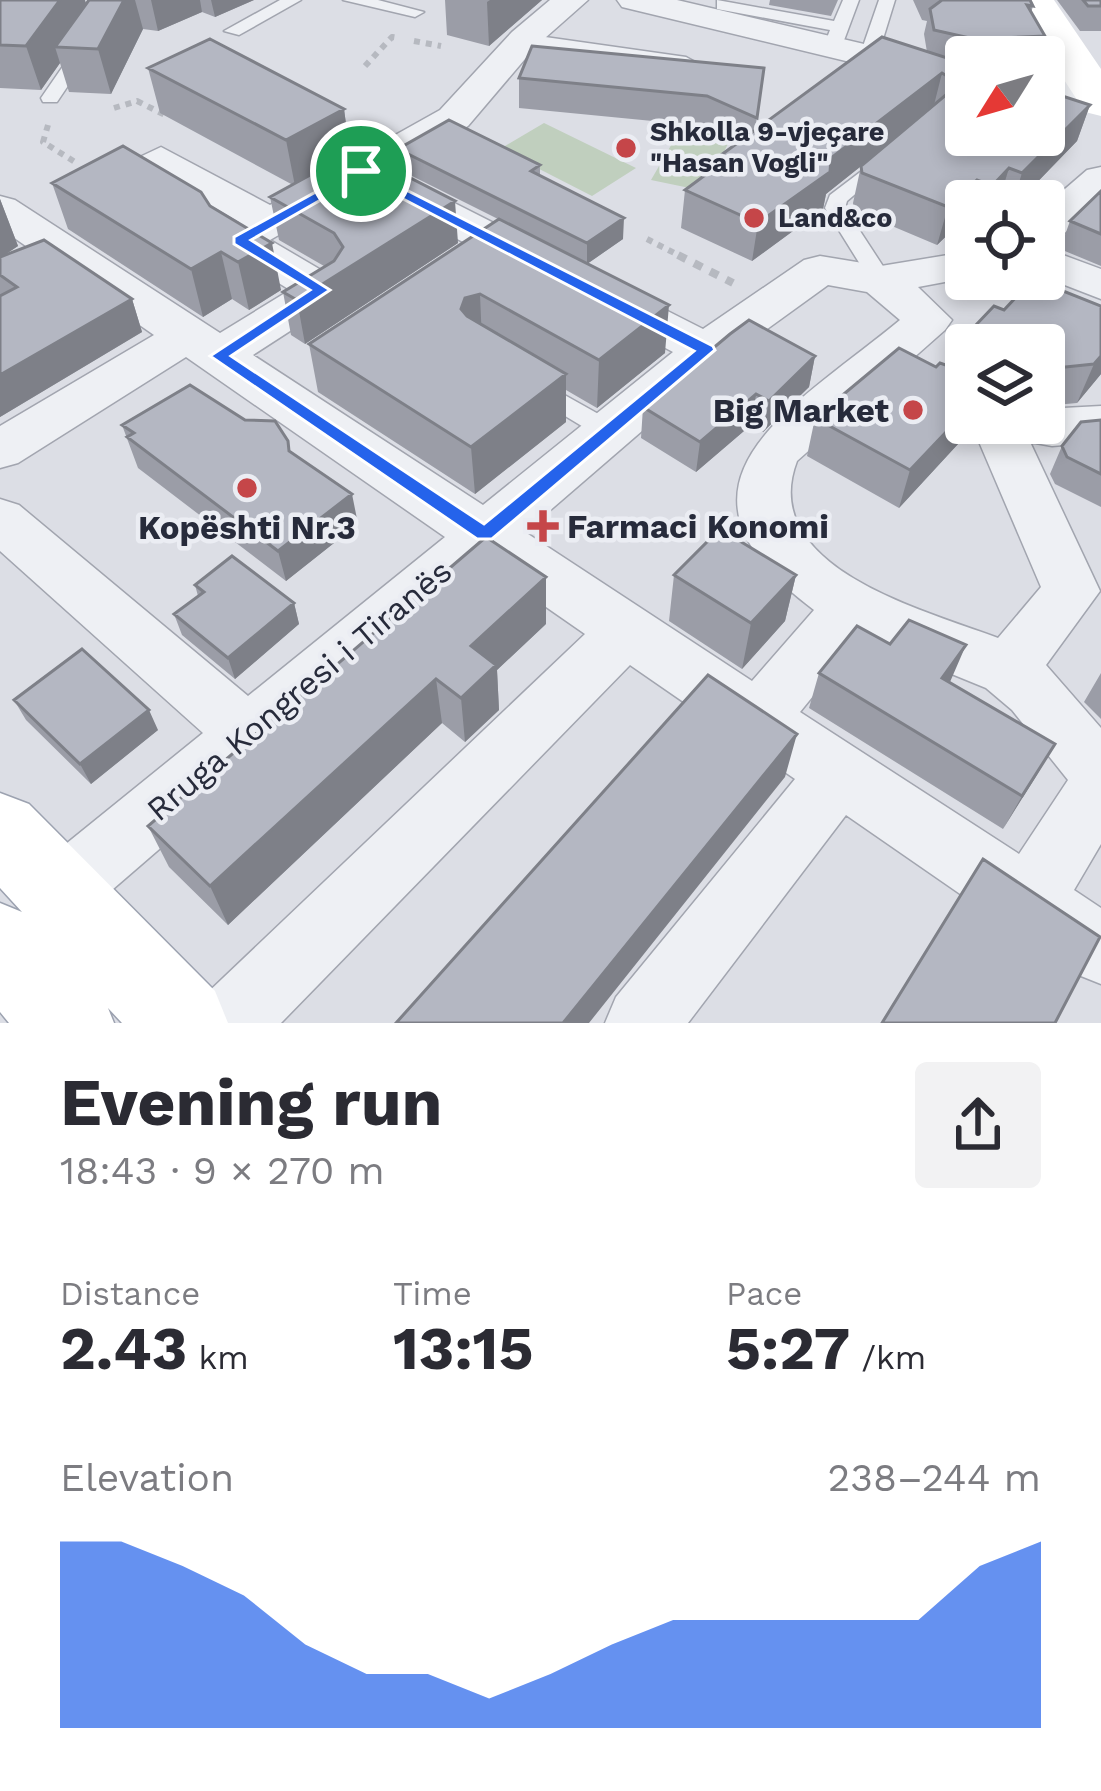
<!DOCTYPE html>
<meta charset="utf-8">
<style>
:root{--surface:#fff;--page:#f2f2f3;--text:#2b2b33;--muted:#7c7c81;--accent:#2563eb}
body{margin:0;font-family:"Work Sans",sans-serif;background:var(--page);color:var(--text);height:100vh;display:flex;flex-direction:column;font-size:45px;white-space:nowrap}
*{box-sizing:border-box;margin:0}
p{font-size:39px;color:var(--muted)}
.icon{flex:none;width:66px;height:66px;fill:none;stroke:currentColor;stroke-width:2;stroke-linecap:round;stroke-linejoin:round}
.map{position:relative;height:1023px;overflow:hidden}
.details{display:flex;flex-direction:column;background:var(--surface);flex:1}
.details>*{flex:none}
.needle{width:78px;rotate:233deg}
.tools{position:absolute;left:945px;top:36px;display:grid;gap:24px}
.tools a{display:grid;place-items:center;width:120px;height:120px;border-radius:12px;background:var(--surface);box-shadow:0 6px 18px #0003;font-size:60px}
.pin{position:absolute;display:grid;place-items:center;width:102px;height:102px;color:#fff;margin:-51px;border:6px solid #fff;border-radius:50%;box-shadow:0 3px 12px #0007}
.round{display:grid;place-items:center;flex:none;width:126px;height:126px;border-radius:12px;background:var(--page)}
.headline{display:flex;align-items:center;justify-content:space-between;height:204px;padding:0 60px}
h1{font-size:66px;font-weight:700;line-height:90px}
.figures{display:grid;grid-template-columns:repeat(3,1fr);gap:18px;height:204px;padding:12px 60px}
.figures div{display:grid;align-content:center}
.figures b{font-size:60px;font-weight:700}
.figures small{font-size:33px;font-weight:400}
.figures p{font-size:33px}
.chart{height:336px;padding:24px 60px}
.chart p{display:flex;justify-content:space-between}
.chart svg{width:100%;height:216px;margin-top:12px;fill:var(--accent);opacity:.7}
.map>svg:first-child{display:block}
.green{fill:#c0cfbe}
.lines{fill:none;stroke-linecap:round;stroke-linejoin:round}
.service-casing{stroke:#a2a5af;stroke-width:3}
.minor-casing{stroke:#a2a5af;stroke-width:3}
.primary-casing{stroke:#9ca2b0;stroke-width:3}
.path-far1{stroke:#b6b9c0;stroke-width:6;stroke-dasharray:6 6;stroke-linecap:butt}
.path{stroke:#b6b9c0;stroke-width:8;stroke-dasharray:9 9;stroke-linecap:butt}
.service{fill:#eef0f4;fill-rule:evenodd}
.minor{fill:#eef0f4;fill-rule:evenodd}
.secondary{fill:#fff;fill-rule:evenodd}
.primary{fill:#fff;fill-rule:evenodd}
.wall{fill:#9b9da7}
.shaded-wall{fill:#7e8088}
.building{fill:#b4b7c2;stroke:#7e8088;stroke-width:3}
.route{fill:#2563eb;stroke:#fff;stroke-width:3;fill-rule:evenodd}
.poi-dot{fill:#c54649;stroke:#ebedf3;stroke-width:4.5}
.labels{text-anchor:middle;dominant-baseline:central;stroke-width:9;stroke-linejoin:round;paint-order:stroke}
.far-poi-label{font-size:27px;font-weight:bold;fill:#272b3b;stroke:#ebedf3;text-anchor:start}
.poi-label{font-size:33px;font-weight:bold;fill:#272b3b;stroke:#ebedf3;text-anchor:end}
.street-label{font-size:33px;fill:#272b3b;stroke:#ebedf3}
</style>
<div class="map">
<svg width="1101" height="1023" viewBox="0 0 1101 1023">
<rect width="100%" height="100%" fill="#dcdee5"/>
<path class="green" d="M544 123 636 168 592 196 500 149Z
M681 128 731 138 704 191 651 180Z"/>
<g class="lines">
<defs>
<path id="service" d="M280 0H301L239 35 224 31Z
M343 0H378L424 12 415 17Z
M717 0 834 21 843 0H859L843 43 834 48 825 43 830 30 717 9Z
M879 0H895L878 55 869 60 860 55Z
M524 34 686 57 695 62 686 67 518 43 515 39Z
M79 43 94 47 57 102H43L41 98Z
M317 119 390 155 393 159 383 165 376 163 310 129 307 125Z
M884 154 891 156V164L847 201 845 208 892 280 881 287 873 285 825 208 830 195Z
M536 379 618 425 622 431 618 437H600L527 393 524 387Z"/>
<path id="minor" d="M550 0H588L536 46 468 126 270 240 338 280 345 290 338 300 253 355 483 505 673 352 379 198 373 189 379 180 394 177 409 180 703 329 804 260 820 256 881 266 966 252V278L918 287 952 320 945 330 797 461C756 568 927 611 998 638L1041 587 971 423H1044V409L1101 406V442L1052 446 1030 442 1100 591 1046 665 1101 728V844L1074 890 1101 908V984L1076 974 846 815 688 1023H605L616 997 795 779 630 665 281 1023H192L203 997 585 634 487 566 83 915 59 925 35 915 24 892 35 869 203 733 0 551V499L19 505 248 696 445 537 186 357 18 463 0 468V426L154 335 0 228V196L15 200 220 333 290 290 224 249 217 240 239 222 160 175 104 206 89 209 74 206 68 197 74 188 161 147 270 205 440 110 512 32ZM828 285 867 292 900 320C794 408 644 483 814 610L752 681 525 532 723 361ZM861 637 986 688 1012 710 1068 780 1019 854 800 712Z
M617 0H677L966 68V90L622 7Z
M1101 78V100L1044 104V82Z
M1101 167V201L1059 238 1044 242V207L1087 170Z
M1044 248 1101 269V299L1044 277Z"/>
<path id="primary" d="M0 793 29 804 215 991 228 1023H122L108 1008 114 1023H9L0 1012V903L22 912 0 888Z"/>
</defs>
<use href="#service" class="service-casing"/>
<use href="#minor" class="minor-casing"/>
<use href="#primary" class="primary-casing"/>
<path class="path-far1" d="M414 41 441 46
M365 66 392 37 399 38
M114 108 137 101 169 117
M48 125 43 142 75 162
M647 239 684 258"/>
<path class="path" d="M678 255 733 283"/>
<use href="#service" class="service"/>
<use href="#minor" class="minor"/>
<path class="secondary" d="M1012 0H1054L1101 69V116L1085 112Z"/>
<use href="#primary" class="primary"/>
</g>
<path class="wall" d="M0 0 86 4 89 0H254L215 17 202 12 158 31 143 29 111 94 69 92 60 63 41 90 0 88Z
M445 0H542L489 46 447 35Z
M770 0H838L831 16 769 5Z
M913 0H1030L1033 6 1031 13 1045 36 1039 57H966V64L1090 105 1077 141 1019 201H966V217L937 245 854 210 853 203 861 166 826 194 823 209 752 261 681 228 685 190 716 167 717 158 740 142 704 126 519 108V78L764 68 755 130 927 52 924 34 927 21 922 20Z
M1057 0H1101V31H1080Z
M148 68 344 109 350 153 458 243 305 344 291 335 283 292 324 266 279 240 270 197 293 185 160 113Z
M398 149 540 165V176L623 239 587 264 665 353 597 408 566 390V422L475 494 318 392 309 344 498 219 400 170Z
M52 183 210 206 281 290 249 310 232 299 203 317 68 229Z
M1101 191V266L1060 249 1070 221Z
M0 199 18 246 3 256 132 299 142 332 0 417Z
M1101 306V374L1077 403 1044 406V345H967L973 328 1004 310Z
M966 349V370L961 366Z
M815 356 809 387 763 432 751 425 696 472 641 438 643 407Z
M815 418 970 431 899 508 807 456Z
M1101 420V507L1055 484 1050 474 1062 446Z
M122 425 291 452 358 524 286 581 138 468Z
M674 575H796L785 621 742 669 669 621Z
M195 585 294 603 299 624 235 679 182 635 174 614 198 596Z
M546 624 497 670 499 710 465 742 442 723 228 925 169 867 148 826Z
M819 673 949 683 1055 744 1003 829 809 708Z
M1101 673V719L1084 702Z
M14 700 158 730 91 784 26 720Z"/>
<path class="shaded-wall" d="M60 0H85L91 19 55 47 60 63 41 90 26 46Z
M124 0H135L143 29 111 94 98 49Z
M151 0H200L202 12 158 31Z
M211 0H254L215 17Z
M490 0H542L489 46 487 2Z
M942 73 933 109 826 194 823 209 752 261 758 223 831 158Z
M1090 105 1077 141 1019 201H1013L1022 173Z
M344 109 350 155 295 186 286 140Z
M1009 168 999 201H987L992 186Z
M977 180 971 201H966V217L937 245 948 207Z
M0 199 18 246 0 258Z
M455 201 458 243 305 344 297 300Z
M624 218 623 239 587 264V243Z
M272 243 281 290 249 310 238 262Z
M221 252 232 299 203 317 191 269Z
M480 294 482 342 461 309 465 298Z
M132 299 142 332 0 417V375Z
M669 305 665 353 597 408 599 360Z
M815 356 809 387 763 432 769 401Z
M1101 356V374L1077 403 1094 364Z
M566 374V422L475 494 471 447Z
M756 394 751 425 696 472 700 442Z
M966 411V423H973L970 431 899 508 910 470Z
M352 494 358 524 286 581 278 551Z
M796 575 785 621 742 669 751 623Z
M546 577V624L497 670 499 710 465 742 461 698 471 646Z
M294 603 299 624 235 679 228 658Z
M966 645 950 682 927 714 942 678Z
M436 679 442 723 228 925 210 886Z
M149 710 158 730 91 784 80 764Z
M797 734 785 777 589 1023H563Z
M1055 744 1035 778 1003 829 1022 796Z"/>
<path class="building" d="M0 0H60L26 46 0 45Z
M89 0H124L98 49 55 47Z
M942 0H1030L1033 6 1027 5 1045 36 974 39 934 30 930 9Z
M1083 0H1101V6H1088Z
M882 37 966 64V135H1044V90L1090 105 1022 173 1009 168 992 186 977 180 948 207 862 173 861 166 953 89 957 82 942 73 831 158 830 172 758 223 685 190 724 161 717 158Z
M210 39 344 109 286 140 148 68Z
M532 46 764 68 757 118 707 96 519 78Z
M449 120 540 165 531 171 624 218 587 243 398 149Z
M123 146 201 192 210 206 272 243 238 262 221 252 191 269 52 183Z
M356 150 455 201 297 300 283 292 334 261 343 247 334 233 270 197Z
M1101 191V234L1070 221Z
M499 219 669 305 599 360 480 294 465 298 461 309 467 316 566 374 471 447 309 344Z
M44 240 132 299 0 375V296L17 287 0 275V257Z
M1033 279 1101 306V356L1094 364 1056 368 1044 362V345H983V336L973 328 994 306 1004 310Z
M749 320 815 356 769 401 756 394 700 442 643 407 730 334Z
M899 348 936 367 940 363 966 372V411L910 470 815 418Z
M190 385 245 420 275 421 288 441 289 451 352 494 278 551 127 437 134 433 122 425Z
M1101 420V474L1067 457 1062 446 1081 422Z
M720 529 796 575 751 623 674 575Z
M486 537 546 577 471 646 496 665 461 698 436 679 210 886 148 826Z
M232 556 294 603 228 658 174 614 204 592 195 585Z
M909 620 966 645 942 678 1055 744 1022 796 819 673 857 626 890 644Z
M82 649 149 710 80 764 14 700Z
M708 675 797 734 563 1023H396Z
M983 859 1100 937 1055 1023H882Z"/>
<path class="route" d="M361 167 713 346 715 350 492 539H477L210 356 310 290 234 244V237ZM361 177 694 351 484 524 231 356 330 290 251 240Z"/>
<g class="poi-dot">
<circle cx="626" cy="148" r="12"/>
<circle cx="754" cy="218" r="12"/>
<circle cx="913" cy="410" r="12"/>
<circle cx="247" cy="488" r="12"/>
<path d="M537 508h12v12h12v12h-12v12h-12v-12h-12v-12h12z"/>
</g>
<g class="labels">
<g class="far-poi-label">
<text x="650" y="132">Shkolla 9-vjeçare<tspan x="650" dy="31">"Hasan Vogli"</tspan></text>
<text x="778" y="218">Land&amp;co</text>
</g>
<g class="poi-label">
<text x="889" y="410">Big Market</text>
<text x="567" y="526" text-anchor="start">Farmaci Konomi</text>
<text x="247" y="527" text-anchor="middle">Kopështi Nr.3</text>
</g>
<g class="street-label">
<text transform="translate(299 690) rotate(-40)">Rruga Kongresi i Tiranës</text>
</g>
</g>
</svg>
<div class="tools">
<a><svg class="needle" viewBox="-14 -14 28 28"><path d="M0-13l5 13h-10z" fill="#e53935"/><path d="M0 13l5-13h-10z" fill="#7c7c81"/></svg></a>
<a><svg class="icon" aria-label="locate" viewBox="0 0 24 24"><circle cx="12" cy="12" r="6"/><path d="M12 2v4M12 18v4M2 12h4M18 12h4"/></svg></a>
<a><svg class="icon" aria-label="layers" viewBox="0 0 24 24"><path d="M12 4l9 5-9 5-9-5zM3 14l9 5 9-5"/></svg></a>
</div>
<div class="pin" style="left:361px;top:171px;background:#1e9e55"><svg class="icon" aria-label="arrive" viewBox="0 0 24 24"><path d="M6 21V4h12l-3 4 3 4H6"/></svg></div>
</div>
<section class="details">
<div class="headline"><div><h1>Evening run</h1><p>18:43 · 9 × 270 m</p></div><a class="round"><svg class="icon" aria-label="share" viewBox="0 0 24 24"><path d="M12 15V3M7 8l5-5 5 5M5 13v7h14v-7"/></svg></a></div>
<div class="figures">
<div><p>Distance</p><b>2.43<small> km</small></b></div>
<div><p>Time</p><b>13:15</b></div>
<div><p>Pace</p><b>5:27<small> /km</small></b></div>
</div>
<div class="chart"><p><span>Elevation</span>238–244 m</p>
<svg viewBox="0 0 160 44" preserveAspectRatio="none"><path d="M0 44V6L10 6L20 11L30 17L40 27L50 33L60 33L70 38L80 33L90 27L100 22L110 22L120 22L130 22L140 22L150 11L160 6V44z"/></svg>
</div>
</section>
